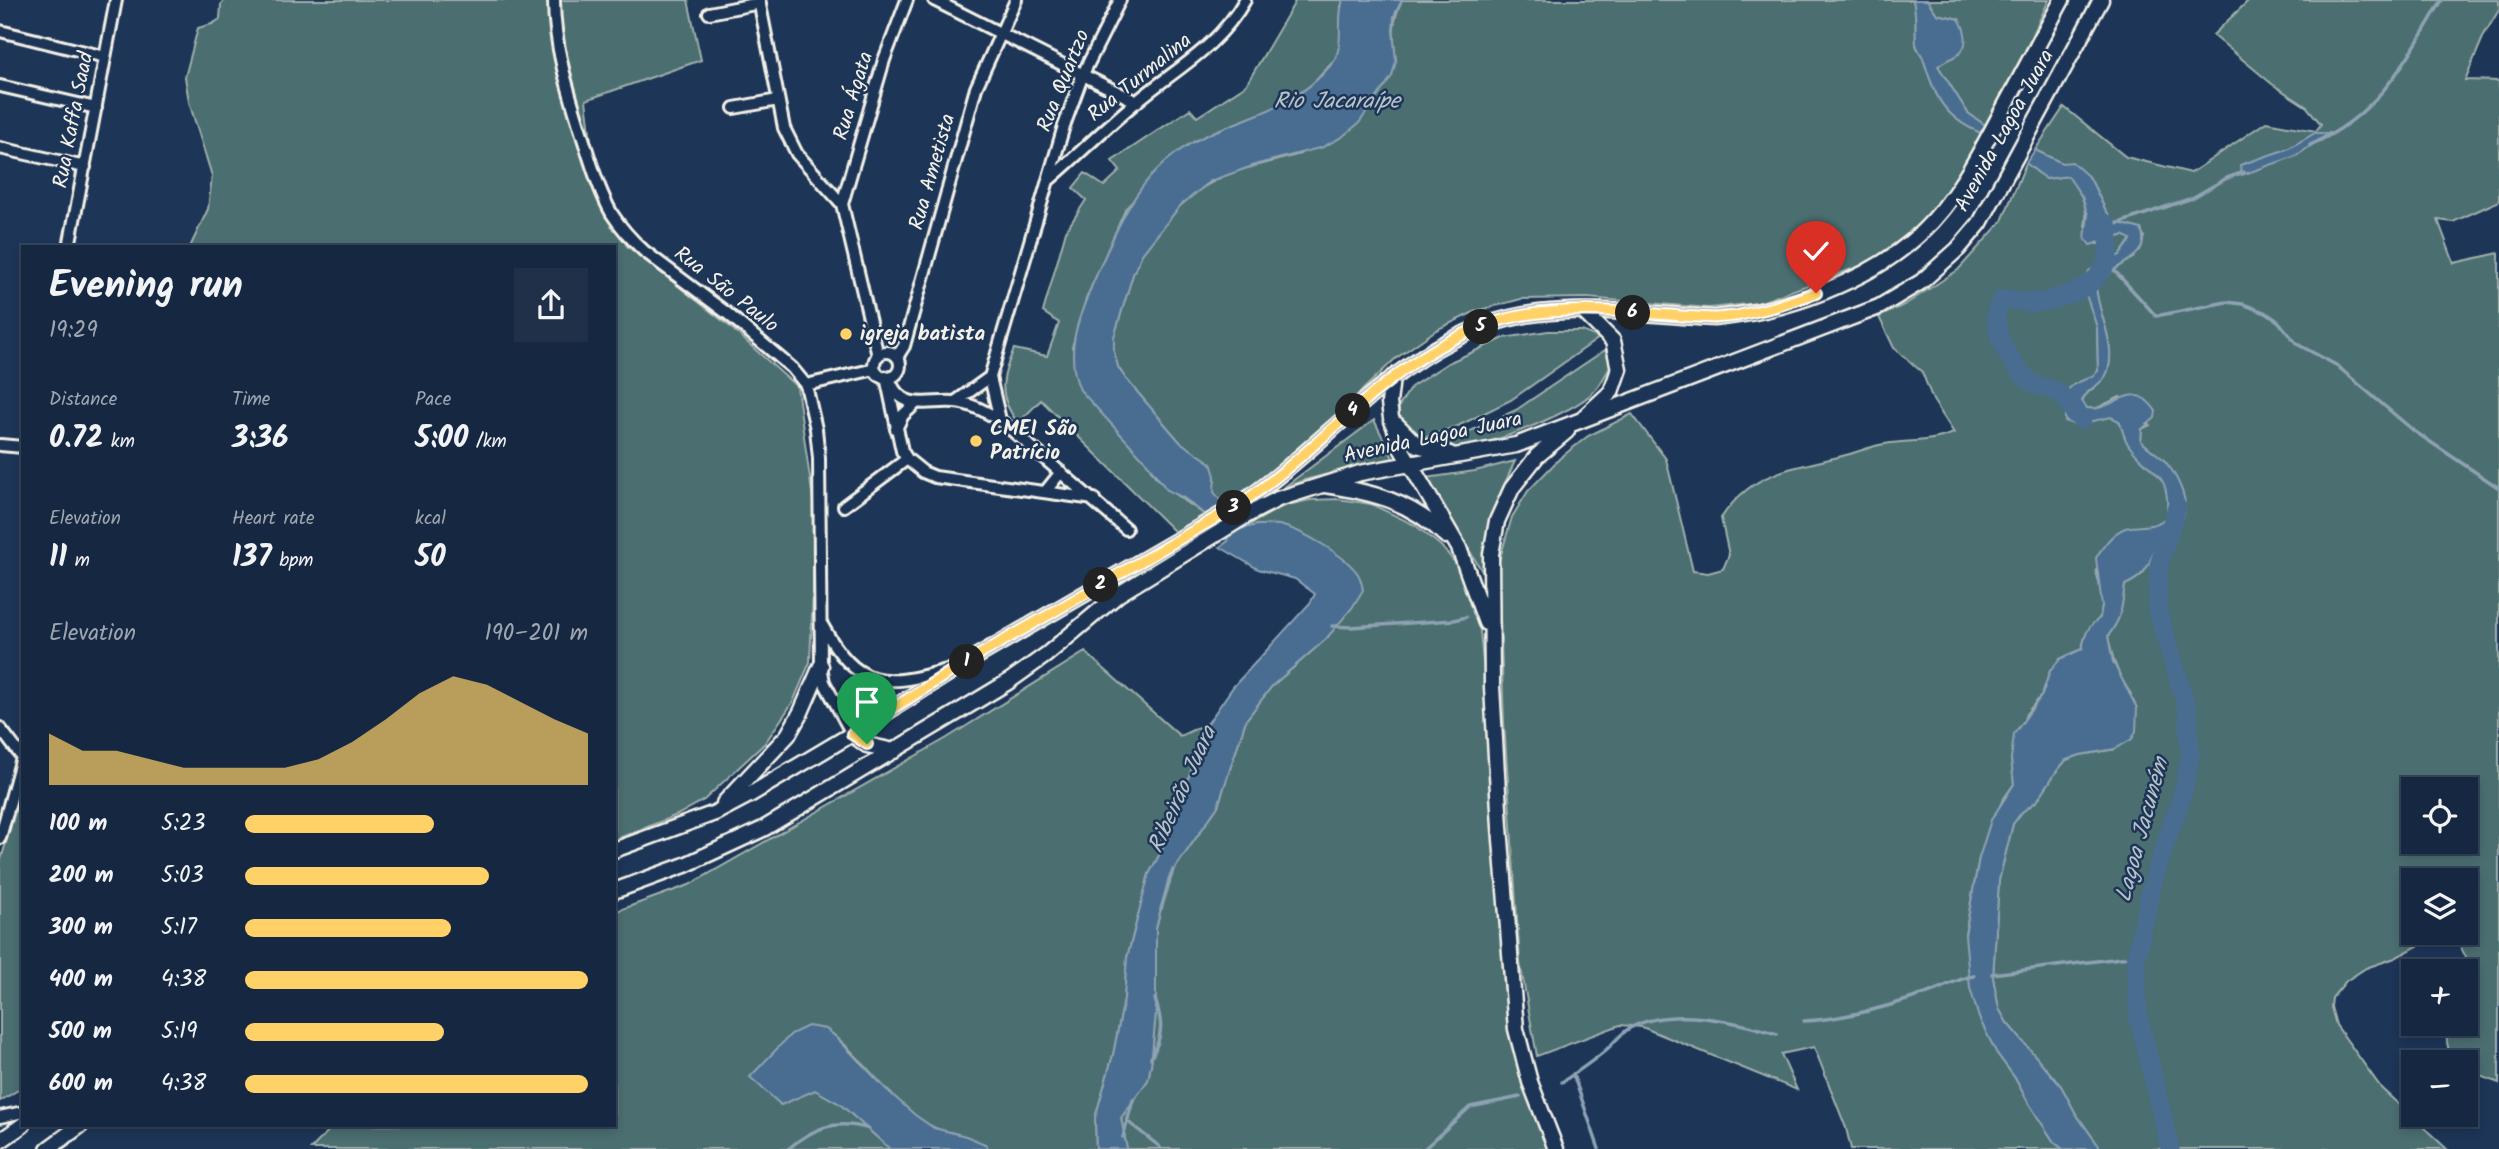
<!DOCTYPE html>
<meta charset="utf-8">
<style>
:root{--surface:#162841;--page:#1f3048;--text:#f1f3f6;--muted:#9ea6b1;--line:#35445a;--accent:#ffd166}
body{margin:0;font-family:Kalam,sans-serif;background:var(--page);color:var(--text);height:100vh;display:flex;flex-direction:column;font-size:26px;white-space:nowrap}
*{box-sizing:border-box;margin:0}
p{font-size:23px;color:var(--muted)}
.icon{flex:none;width:38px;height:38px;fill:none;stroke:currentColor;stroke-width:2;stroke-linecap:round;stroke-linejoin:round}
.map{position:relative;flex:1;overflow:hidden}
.panel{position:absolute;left:21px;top:245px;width:595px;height:882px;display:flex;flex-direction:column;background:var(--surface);border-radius:0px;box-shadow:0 4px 10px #0003,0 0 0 2px var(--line)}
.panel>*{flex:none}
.controls{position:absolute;left:2401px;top:777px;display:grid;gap:14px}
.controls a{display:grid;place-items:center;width:77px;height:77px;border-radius:0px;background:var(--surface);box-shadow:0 4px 10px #0003,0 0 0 2px var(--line);font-size:35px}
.pin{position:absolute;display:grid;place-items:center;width:60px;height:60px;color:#fff;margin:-72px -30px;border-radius:50% 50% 50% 0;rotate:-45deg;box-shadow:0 0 7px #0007}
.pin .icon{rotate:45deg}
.km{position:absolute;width:35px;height:35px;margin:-18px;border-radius:50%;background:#222;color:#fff;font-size:19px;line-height:35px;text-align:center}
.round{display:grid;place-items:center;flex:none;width:74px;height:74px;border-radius:0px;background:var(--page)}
.head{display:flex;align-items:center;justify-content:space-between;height:119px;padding:0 28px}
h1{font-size:38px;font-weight:800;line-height:52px}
.metrics{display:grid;grid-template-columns:repeat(3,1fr);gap:10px;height:119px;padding:7px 28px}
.metrics div{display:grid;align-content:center}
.metrics b{font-size:30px;font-weight:800}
.metrics small{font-size:19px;font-weight:400}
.metrics p{font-size:19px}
.chart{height:196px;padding:14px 28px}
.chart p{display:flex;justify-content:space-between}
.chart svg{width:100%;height:126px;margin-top:7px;fill:var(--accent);opacity:.7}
ul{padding:0 28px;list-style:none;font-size:23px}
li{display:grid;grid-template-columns:112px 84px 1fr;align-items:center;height:52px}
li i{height:18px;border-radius:9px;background:var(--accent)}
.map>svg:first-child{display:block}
.green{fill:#4c6e6f;stroke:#a0b0ac;stroke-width:2;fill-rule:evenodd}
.water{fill:#486d90;stroke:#8da2b3;stroke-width:2}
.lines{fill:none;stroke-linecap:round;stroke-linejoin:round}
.stream{stroke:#8da2b3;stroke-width:3.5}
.river{stroke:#486d90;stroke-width:19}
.minor-casing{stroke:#f4f1e8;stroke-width:16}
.major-casing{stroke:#f4f1e8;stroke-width:19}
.minor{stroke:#1d3557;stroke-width:10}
.major{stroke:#1d3557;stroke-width:14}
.route-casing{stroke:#fff;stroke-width:14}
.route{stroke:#ffd166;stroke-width:9}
.poi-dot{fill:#ffd166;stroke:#1d3557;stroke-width:2.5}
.labels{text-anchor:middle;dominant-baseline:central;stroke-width:5;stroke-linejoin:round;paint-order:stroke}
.street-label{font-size:21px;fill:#f4f1e8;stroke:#1d3557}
.poi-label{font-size:21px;font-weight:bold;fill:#f4f1e8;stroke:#1d3557;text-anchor:start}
.water-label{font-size:23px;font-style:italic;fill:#b8c3c9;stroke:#1d3557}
</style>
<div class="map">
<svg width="2499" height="1149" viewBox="0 0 2499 1149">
<rect width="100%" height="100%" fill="#1d3557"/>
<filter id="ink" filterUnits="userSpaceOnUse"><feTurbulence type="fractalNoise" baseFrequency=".0143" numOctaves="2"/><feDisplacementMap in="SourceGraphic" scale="14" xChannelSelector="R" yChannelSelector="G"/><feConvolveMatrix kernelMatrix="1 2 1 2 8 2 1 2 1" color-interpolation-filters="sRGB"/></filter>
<g filter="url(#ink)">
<path class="green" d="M225 0H688L701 60 586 100 598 196 627 246 728 325 797 387 816 521 810 662 793 702 765 743 704 800 677 815 614 840V247H190L208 209 212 176 189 102 185 77 198 28 212 24 220 19 221 5Z
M1293 0H1343L1341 7 1340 46 1337 57 1311 86 1275 108 1213 132 1187 146 1126 208 1086 299 1072 347 1155 476C1170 493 1191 504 1209 518L1177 534 1041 400 1018 423C997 396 1001 378 1014 349L1047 356 1059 323 1043 312 1066 231 1086 200 1073 188 1085 173 1104 186 1120 171 1112 161 1190 109 1197 117 1246 85 1295 2Z
M1402 0H1913C1917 16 1915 27 1916 44 1917 49 1921 53 1923 58 1935 95 1942 117 1981 133L1951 189 1912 231 1866 264 1758 303 1709 308 1587 298 1521 299 1476 311 1436 330 1395 359 1272 476 1224 505 1213 492 1215 476 1180 442 1126 379 1118 367 1114 352V337L1133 274 1142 254 1180 206 1195 192 1229 173 1300 154 1396 61C1393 36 1391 23 1402 0Z
M1927 0H2049L2024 54 1985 125 1968 113 1938 66 1946 58 1959 54V19L1937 14Z
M2249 0H2499V10L2484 35 2465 80 2499 81V201L2453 222 2438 220 2454 263 2499 253V1083L2470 1072 2466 1069V1062C2446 1062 2445 1039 2448 1024H2466V974L2469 964 2454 933H2466V880H2413V933H2438L2431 939 2395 958 2366 968 2346 981 2332 998 2331 1007 2336 1025 2382 1089 2447 1149H2101L2076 1114 2061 1086 2007 1023 1999 1009 1993 978 1999 880 2013 824 2022 812 2037 801 2056 772 2066 760 2080 755 2116 749 2131 694C2118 675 2112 659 2108 636 2122 617 2121 608 2125 585 2155 572 2145 558 2162 537 2165 533 2171 530 2175 526L2163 460 2141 441 2142 429 2150 425 2120 397 2095 409 2087 408 2082 401C2086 389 2102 386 2107 373 2118 345 2097 313 2096 286L2102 278 2134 257 2144 237 2141 229 2114 222 2105 209 2090 178 2035 150 2064 107 2126 157 2191 173 2266 122 2316 131 2321 124 2307 107 2272 84 2213 35ZM2413 789H2466V842H2413Z
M2026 163 2046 179 2068 176C2080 191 2090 207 2085 226L2097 244 2124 235 2131 239 2120 255 2089 271 2093 312 2097 327 2098 371C2093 377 2091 378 2083 381 2062 388 2066 401 2065 421L2112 417 2120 421C2124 435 2136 453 2146 463 2153 470 2161 474 2165 484 2169 493 2168 506 2167 517L2156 526 2144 527 2096 570C2099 584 2107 608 2098 620 2088 634 2086 629 2082 649L2060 659 2050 671 2042 695 2026 714 2011 759 2014 784 2002 801 1979 858 1965 935 1996 1052 2015 1078 2028 1102 2054 1142 2063 1149H1851L1846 1128 1814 1047 1781 1054 1797 1090 1642 1027 1620 1025 1537 1056 1520 963 1504 722 1498 565 1512 517 1528 491 1560 458 1588 436 1632 414 1666 459 1693 571 1708 573 1723 569 1729 555 1721 518C1753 470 1792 469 1842 456 1855 453 1867 448 1879 445 1904 440 1929 443 1954 433L1933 400 1922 372 1894 348 1879 317 1906 304 1958 270 2002 221Z
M1548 331H1582L1599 338 1511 400 1458 426 1412 442 1399 425V406L1411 387 1448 363 1504 338Z
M1605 350 1611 364C1607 372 1603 381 1597 388 1587 400 1571 408 1557 415 1515 435 1473 451 1426 448L1462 435 1516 410Z
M1374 420 1393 458 1304 480 1283 488Z
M1515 461 1490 516 1483 573 1426 478 1475 471Z
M1338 499 1371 504 1415 525 1441 546 1460 568 1478 611 1489 723 1505 964 1552 1149H1127L1121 1118 1148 1080 1151 1065 1156 1012V928L1169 877 1218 806 1246 720 1272 686 1326 639 1338 623 1346 562C1312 539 1288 518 1244 528L1283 506 1310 500Z
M1085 652 1180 736 1208 723 1164 846 1149 874 1127 958 1124 999 1113 1055 1095 1118 1096 1149H989L985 1144C968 1139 949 1135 933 1127 890 1105 865 1057 826 1029L781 1104 815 1090 840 1104 890 1149H311L334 1125H614V912L689 885 947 738Z
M23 785V1087L0 1101V863Z"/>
<path class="water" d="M1343 0H1402L1394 16 1393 31 1396 61 1392 76 1359 123 1342 137 1323 147 1258 164 1211 181 1180 206 1142 254 1133 274 1114 337V352L1118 367 1126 379 1180 442 1211 463 1215 476 1214 492 1224 505 1209 518 1184 498 1167 490 1146 462 1080 390C1064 353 1078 318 1093 283 1123 215 1142 161 1216 131 1260 113 1298 104 1330 66 1347 46 1335 23 1343 0Z
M1913 0H1927L1937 14 1959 19C1965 28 1970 45 1959 53 1953 59 1946 59 1938 66L1968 113 1985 125 1981 133C1942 117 1935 95 1923 58 1921 53 1917 49 1916 44 1915 27 1917 16 1913 0Z
M2315 133H2329L2296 156 2242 175 2240 165 2287 149Z
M2035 150 2062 163 2072 162 2090 178 2105 209 2114 222 2141 229C2154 261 2106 265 2096 286 2097 313 2118 345 2107 373 2102 386 2086 388 2082 401L2087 408C2115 413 2131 375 2156 411L2155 418 2142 429 2141 441C2147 447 2155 452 2162 458 2174 470 2191 500 2183 517 2178 527 2166 531 2160 540 2147 562 2151 573 2125 585 2121 609 2123 616 2108 636L2113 662 2137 708 2136 731 2132 739 2115 749 2080 755 2066 760 2056 772 2037 801 2022 812 2013 824 1999 880 1993 978 1999 1009 2007 1023 2061 1086 2076 1114 2101 1149H2063L2054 1142 2028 1102 2015 1078 1996 1052 1979 1018 1970 988 1965 935 1979 858 1991 820 2014 784 2011 759 2014 734 2042 695 2050 671 2060 659 2082 649C2085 635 2087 626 2100 618L2102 606 2096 558C2103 546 2114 530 2129 527 2145 525 2154 528 2167 517 2170 468 2153 478 2130 447 2124 440 2123 430 2119 421L2111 417 2075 425 2065 421C2066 412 2064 401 2067 392 2071 381 2090 381 2098 371L2097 327 2083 286 2089 271 2120 255 2131 240 2124 235 2090 245 2085 238 2088 215 2082 197 2068 176 2046 179 2026 163Z
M1257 525C1265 525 1272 524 1279 525 1302 530 1345 555 1358 574 1361 579 1362 585 1363 590L1352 608 1326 639 1272 686 1246 720 1218 806 1169 877 1156 928V1012L1151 1065 1148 1080 1121 1118 1127 1149H1096L1095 1118 1113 1055 1124 999 1127 958 1149 874 1164 846 1208 723 1233 687 1310 603 1315 594 1295 579 1258 569 1220 547 1228 541 1227 537 1240 529Z
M808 1026 826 1029 836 1037 886 1089 915 1115 934 1128 966 1136 985 1144 989 1149H890L840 1104 815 1090 781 1105 750 1077 791 1034Z"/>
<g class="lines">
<path class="stream" d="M2310 145C2378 116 2406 61 2442 0
M2116 224 2192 198 2227 178 2244 172
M2113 269 2156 316 2226 302 2243 304 2266 313 2278 321 2297 344 2336 365 2414 431 2499 488
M1332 626 1351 627 1454 620 1466 617
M1161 909 1173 870
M1992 974 2137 956
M1804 1021C1845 1019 1884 1008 1922 995 1940 990 1955 979 1974 976
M1151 1058C1163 1035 1163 1023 1155 999
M1573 1074 1599 1149
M1562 1082C1577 1072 1592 1062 1606 1050 1614 1043 1621 1033 1630 1028 1670 1006 1735 1021 1777 1034
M1127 1121 1160 1147
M1123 1137 1133 1100
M788 1149C814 1127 836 1119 869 1129
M1424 1149 1470 1107 1520 1097"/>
<path class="river" d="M2082 420C2071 413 2068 398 2057 392 2049 387 2038 387 2031 382 2011 367 1985 323 2002 300 2013 300 2024 302 2035 303 2045 303 2057 298 2067 295 2104 282 2114 261 2107 224
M2170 1149 2138 1014 2136 959 2152 884 2183 793 2190 756 2188 711 2157 609 2159 565 2177 507"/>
<defs>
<path id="minor" d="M554 0C554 47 569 93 583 138 591 163 599 191 612 214 621 228 632 240 644 251L728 314 792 368 806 385 816 429 819 458 821 666 824 682 852 734
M759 0 784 128 797 154 842 204 878 356
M934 0 1137 102
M1120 0 1083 74 1064 126 990 377 1000 420 1126 529
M709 13 760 3
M0 31 105 57
M0 86 96 108
M734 108 778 100
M0 148 85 167
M1050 179C1079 154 1106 127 1135 103 1176 68 1217 49 1245 0
M842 204 884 60 907 0
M69 247 116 0
M874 365a13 13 0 1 1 26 0a13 13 0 1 1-26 0Z
M897 357 904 346 976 88 1016 0
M886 377 902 451 907 459 923 472 935 477 1094 499
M891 383C903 412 930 400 954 402 971 403 986 412 1000 420
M806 385 875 369
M955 402 990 377
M896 429 903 415 915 404
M0 445 23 447
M1045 492 1061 472
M844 506 907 459
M822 625C857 688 883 688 947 670
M0 728 22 757
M0 838 23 754
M0 1117 23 1112"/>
<path id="major" d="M1583 311 1613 341 1619 369 1611 392 1585 416
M1392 378 1389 403 1391 418 1402 450 1459 548 1486 623
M1396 424 1417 445 1450 454
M1325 485C1372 492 1410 501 1446 536
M852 734 867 745 894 751
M724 803 788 735 801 712 821 666
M614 850 715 813 751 794 852 734 960 666 1240 504C1338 438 1414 326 1539 313 1597 306 1656 315 1714 318 1784 312 1871 281 1922 232 1955 201 1978 157 1999 117 2020 78 2041 39 2062 0
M614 891 685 865 763 829 1008 682 1046 655 1119 594 1249 514 1278 499 1360 473 1516 445 1879 307 1921 282 1958 249 1980 223 2101 0
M0 1141 23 1125
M48 1149 81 1125
M1556 1149 1530 1082 1516 1029 1500 827 1492 687 1491 554 1497 521 1512 488 1537 456 1567 431"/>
</defs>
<use href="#minor" class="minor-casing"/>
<use href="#major" class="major-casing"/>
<use href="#minor" class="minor"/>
<use href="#major" class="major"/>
</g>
</g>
<g class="lines" filter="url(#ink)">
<defs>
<path id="route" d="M867 744 852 734 960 666 1240 504C1338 438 1414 326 1539 313 1596 306 1656 315 1714 318L1736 316 1774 307 1816 293"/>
</defs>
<use href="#route" class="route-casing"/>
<use href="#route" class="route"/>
</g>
<g class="poi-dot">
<circle cx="846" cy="334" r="7"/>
<circle cx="976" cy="441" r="7"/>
</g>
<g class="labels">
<g class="street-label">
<text transform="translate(1140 78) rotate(-39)">Rua Turmalina</text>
<text transform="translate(1064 81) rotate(-68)">Rua Quartzo</text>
<text transform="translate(854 96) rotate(-73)">Rua Ágata</text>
<text transform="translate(74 120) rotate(-79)">Rua Kaffa Saad</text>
<text transform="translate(2005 131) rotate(-61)">Avenida Lagoa Juara</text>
<text transform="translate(933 172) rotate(-74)">Rua Ametista</text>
<text transform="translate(726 290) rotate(38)">Rua São Paulo</text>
<text transform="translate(1433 438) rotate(-12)">Avenida Lagoa Juara</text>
</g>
<g class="poi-label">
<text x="860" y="334">igreja batista</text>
<text x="990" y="429">CMEI São<tspan x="990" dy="24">Patrício</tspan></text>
</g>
<g class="water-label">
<text x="1337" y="102">Rio Jacaraípe</text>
<text transform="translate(1183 790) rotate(-66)">Ribeirão Juara</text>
<text transform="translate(2143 830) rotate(-75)">Lagoa Jacuném</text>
</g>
</g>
</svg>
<div class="controls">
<a><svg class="icon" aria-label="locate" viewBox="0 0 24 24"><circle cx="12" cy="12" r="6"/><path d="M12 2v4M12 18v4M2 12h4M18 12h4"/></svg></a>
<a><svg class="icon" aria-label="layers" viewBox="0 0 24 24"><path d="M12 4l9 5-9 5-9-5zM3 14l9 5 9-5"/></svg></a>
<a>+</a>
<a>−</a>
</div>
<div class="pin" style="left:867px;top:744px;background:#1e9e55"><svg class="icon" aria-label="arrive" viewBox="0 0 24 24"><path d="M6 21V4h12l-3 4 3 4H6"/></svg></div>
<div class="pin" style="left:1816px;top:293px;background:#d93025"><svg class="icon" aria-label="check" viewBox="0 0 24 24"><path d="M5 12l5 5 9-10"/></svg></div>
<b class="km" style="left:967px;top:662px">1</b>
<b class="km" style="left:1101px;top:585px">2</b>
<b class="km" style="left:1234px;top:508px">3</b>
<b class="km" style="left:1353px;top:411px">4</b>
<b class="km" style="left:1481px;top:327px">5</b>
<b class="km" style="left:1633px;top:313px">6</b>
<section class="panel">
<div class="head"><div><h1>Evening run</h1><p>19:29</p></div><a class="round"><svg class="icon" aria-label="share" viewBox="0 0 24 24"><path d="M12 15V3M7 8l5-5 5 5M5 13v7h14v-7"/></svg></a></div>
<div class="metrics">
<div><p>Distance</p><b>0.72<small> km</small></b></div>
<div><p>Time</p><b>3:36</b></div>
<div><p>Pace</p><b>5:00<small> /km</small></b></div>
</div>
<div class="metrics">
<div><p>Elevation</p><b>11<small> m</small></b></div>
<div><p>Heart rate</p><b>137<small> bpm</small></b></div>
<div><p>kcal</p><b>50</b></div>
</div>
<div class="chart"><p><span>Elevation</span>190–201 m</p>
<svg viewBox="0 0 160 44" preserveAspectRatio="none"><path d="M0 44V26L10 32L20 32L30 35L40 38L50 38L60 38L70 38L80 35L90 29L100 21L110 12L120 6L130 9L140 15L150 21L160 26V44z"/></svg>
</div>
<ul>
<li><b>100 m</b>5:23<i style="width:55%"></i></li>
<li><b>200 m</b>5:03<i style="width:71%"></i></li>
<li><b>300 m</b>5:17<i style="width:60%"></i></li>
<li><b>400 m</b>4:38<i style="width:100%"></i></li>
<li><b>500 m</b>5:19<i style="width:58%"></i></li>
<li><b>600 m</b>4:38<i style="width:100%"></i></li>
</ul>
</section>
</div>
